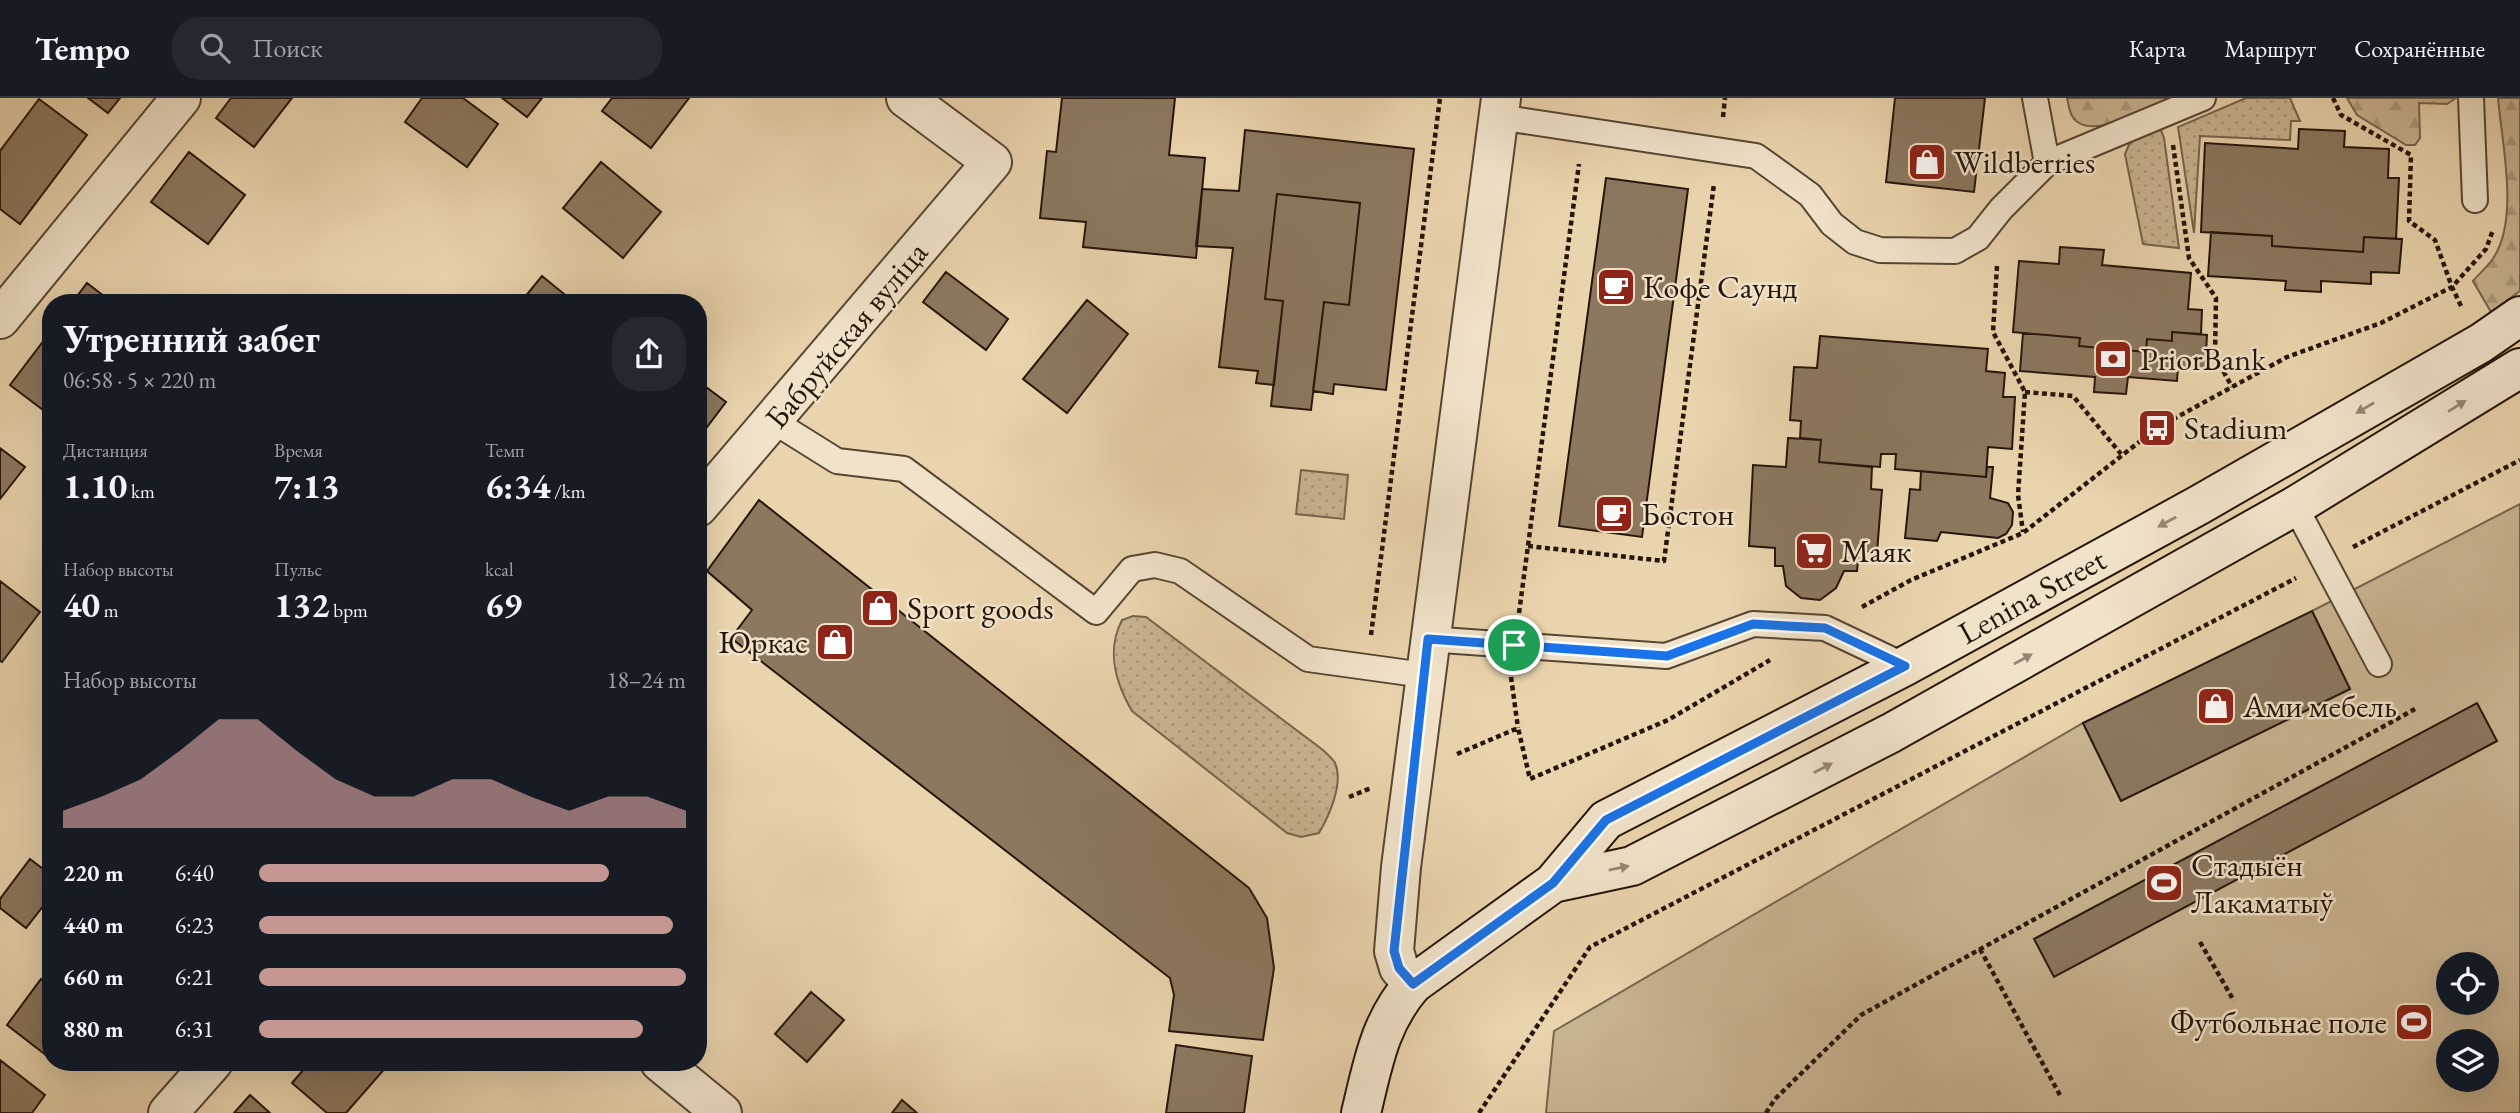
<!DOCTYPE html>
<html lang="ru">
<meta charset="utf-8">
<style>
:root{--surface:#171b24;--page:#242831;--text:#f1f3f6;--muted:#9ea1a6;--line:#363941;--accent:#c59692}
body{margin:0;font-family:"EB Garamond",serif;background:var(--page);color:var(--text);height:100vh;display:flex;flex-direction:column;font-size:26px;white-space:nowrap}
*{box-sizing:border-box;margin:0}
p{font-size:23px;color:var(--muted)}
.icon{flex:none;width:38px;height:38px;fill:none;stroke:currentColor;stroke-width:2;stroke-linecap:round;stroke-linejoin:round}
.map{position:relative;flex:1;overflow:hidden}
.sheet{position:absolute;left:42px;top:196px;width:665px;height:777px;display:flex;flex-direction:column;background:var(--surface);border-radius:28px;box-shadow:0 7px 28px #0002}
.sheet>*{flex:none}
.buttons{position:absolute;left:2436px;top:854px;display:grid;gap:14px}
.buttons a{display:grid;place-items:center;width:63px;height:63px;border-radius:50%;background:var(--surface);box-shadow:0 7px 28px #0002;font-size:35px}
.pin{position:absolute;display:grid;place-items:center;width:60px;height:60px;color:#fff;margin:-30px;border:4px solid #fff;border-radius:50%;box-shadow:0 2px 7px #0007}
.round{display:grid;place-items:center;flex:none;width:74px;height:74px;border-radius:28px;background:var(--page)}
.headline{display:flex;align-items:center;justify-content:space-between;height:119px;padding:0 21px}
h1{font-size:38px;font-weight:700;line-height:52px}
.stats{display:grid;grid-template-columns:repeat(3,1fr);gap:10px;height:119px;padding:7px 21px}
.stats div{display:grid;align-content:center}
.stats b{font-size:35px;font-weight:700}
.stats small{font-size:19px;font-weight:400}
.stats p{font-size:19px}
.chart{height:196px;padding:14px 21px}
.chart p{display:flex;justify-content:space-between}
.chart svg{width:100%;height:126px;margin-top:7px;fill:var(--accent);opacity:.7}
ul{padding:0 21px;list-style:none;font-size:23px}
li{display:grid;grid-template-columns:112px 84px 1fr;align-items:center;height:52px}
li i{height:18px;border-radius:9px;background:var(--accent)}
header{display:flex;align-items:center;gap:42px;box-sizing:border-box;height:98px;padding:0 35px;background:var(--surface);border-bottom:2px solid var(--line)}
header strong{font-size:33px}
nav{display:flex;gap:38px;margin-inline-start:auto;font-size:24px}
.search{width:490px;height:63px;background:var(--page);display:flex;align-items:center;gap:18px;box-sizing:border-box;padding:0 24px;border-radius:28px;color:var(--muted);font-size:26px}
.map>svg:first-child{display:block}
.grass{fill:url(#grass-dots);stroke:#78644e;stroke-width:2}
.forest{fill:url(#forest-firs);stroke:#78644e;stroke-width:2}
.pitch{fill:#c9b491;stroke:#78644e;stroke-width:2;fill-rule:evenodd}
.building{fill:#8c785f;stroke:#26150a;stroke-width:2}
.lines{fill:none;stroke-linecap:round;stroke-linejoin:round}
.lane-casing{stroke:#574533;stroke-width:28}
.street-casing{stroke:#574533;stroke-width:42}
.secondary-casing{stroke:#26150a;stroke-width:42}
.path{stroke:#26150a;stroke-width:4.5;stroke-dasharray:5 3.5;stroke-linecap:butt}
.lane{stroke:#f1e3ca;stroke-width:24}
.street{stroke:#f1e3ca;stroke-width:38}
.secondary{stroke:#f1e3ca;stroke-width:38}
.oneway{fill:#968674}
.route-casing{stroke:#fff;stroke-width:14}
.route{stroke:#1a73e8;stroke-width:9}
.labels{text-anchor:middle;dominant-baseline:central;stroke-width:5;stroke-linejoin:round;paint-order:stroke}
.poi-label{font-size:32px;fill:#26150a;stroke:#f1e3ca;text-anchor:start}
.street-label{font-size:32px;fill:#26150a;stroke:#f1e3ca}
</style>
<header>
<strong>Tempo</strong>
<div class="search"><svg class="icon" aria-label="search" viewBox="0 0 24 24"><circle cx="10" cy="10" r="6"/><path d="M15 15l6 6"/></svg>Поиск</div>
<nav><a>Карта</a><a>Маршрут</a><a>Сохранённые</a></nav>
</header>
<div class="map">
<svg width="2520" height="1015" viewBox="0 0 2520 1015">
<defs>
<pattern id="grass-dots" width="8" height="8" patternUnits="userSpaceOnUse" patternTransform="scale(1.75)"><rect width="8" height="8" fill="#c9b491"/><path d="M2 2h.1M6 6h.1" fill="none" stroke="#ac9a7c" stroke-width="1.8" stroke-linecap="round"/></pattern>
<pattern id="forest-firs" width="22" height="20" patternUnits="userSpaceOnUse" patternTransform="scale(1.75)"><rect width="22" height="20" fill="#c9b491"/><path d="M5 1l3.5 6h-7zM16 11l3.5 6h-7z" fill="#ac9a7c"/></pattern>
</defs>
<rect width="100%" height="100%" fill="#ead4ad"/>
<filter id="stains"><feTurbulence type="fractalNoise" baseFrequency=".00286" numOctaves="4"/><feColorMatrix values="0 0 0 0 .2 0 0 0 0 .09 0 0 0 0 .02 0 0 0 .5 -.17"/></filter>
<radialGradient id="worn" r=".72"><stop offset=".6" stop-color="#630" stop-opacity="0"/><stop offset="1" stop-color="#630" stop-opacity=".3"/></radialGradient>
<path class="grass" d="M2246 0H2290L2300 23H2291L2290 42 2200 38 2194 135 2178 29Z
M2156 30 2161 32 2164 40 2179 150 2143 146 2125 56 2131 42Z
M1301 372 1348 377 1344 421 1296 416Z
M1133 518 1146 519 1323 652C1327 656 1333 661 1335 665 1344 685 1329 718 1319 735L1301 739 1287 735 1132 613C1115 584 1106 553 1122 522Z"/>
<path class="forest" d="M2067 0H2170C2150 9 2099 38 2079 25 2070 20 2069 9 2067 0Z
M2347 0H2456L2447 6 2419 5 2420 40 2415 47H2406L2357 17Z
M2498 0H2520V193L2491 214 2473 183C2479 176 2486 170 2492 162 2520 123 2502 46 2498 0Z"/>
<path class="pitch" d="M2520 406V1015H1546L1554 933 2083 625 2121 703 2350 591 2312 513ZM2448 866H2487V905H2448ZM2448 943H2487V982H2448Z"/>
<path class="building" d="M88 0H120L108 15Z
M231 0H292L254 49 216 20Z
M422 0H463L498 26 467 69 405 24Z
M502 0H542L527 19Z
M612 0H689L651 50 602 13Z
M1062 0H1175L1169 57 1205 60 1196 160 1083 149 1086 124 1040 120 1047 53 1056 54Z
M1895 0H1985L1974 94 1886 84Z
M39 1 87 37 20 126 0 111V53Z
M2299 31 2345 33 2344 49 2389 51 2388 80H2399L2396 141 2364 139 2363 154 2272 148V138L2201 134 2205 45 2298 51Z
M1245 32 1414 51 1386 292 1334 286 1333 296 1313 293 1324 204 1349 207 1360 105 1277 96 1265 201 1283 203 1274 287 1256 285 1258 273 1219 269 1233 150 1196 148 1202 91 1239 93Z
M189 54 245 97 208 146 151 104Z
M601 64 661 114 623 160 563 110Z
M1606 80 1688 91 1642 439 1559 428Z
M1277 96 1360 105 1349 207 1324 204 1311 312 1271 308 1283 203 1265 201Z
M2211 134 2272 138V148L2363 154 2364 139 2402 141 2399 175 2371 174V186L2321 183V194L2285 192 2286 183 2208 178Z
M2060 149 2104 152 2102 167 2191 175 2188 211 2202 212 2201 236 2172 234V243L2147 241 2146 254 2079 248 2080 240 2013 234 2019 163 2059 166Z
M946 174 1008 221 986 252 923 204Z
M542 178 575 205H520Z
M87 185 113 205H72Z
M1087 202 1128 236 1067 315 1023 281Z
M51 233V318L10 287Z
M2172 234 2207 237 2205 271 2178 269 2177 283 2128 279 2126 296 2094 294 2095 279 2020 273 2023 235 2080 240 2079 248 2146 254 2147 241 2172 243Z
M1820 238 1988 251 1986 273 2005 275 2003 299H2015L2012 351 1988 349 1986 379 1895 371 1896 356H1881L1880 369 1819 364 1821 342 1800 340 1801 323 1790 322 1794 269 1817 270Z
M698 283 726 304 698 341Z
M1788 340 1821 342 1819 364 1872 369 1871 391 1882 392 1877 454 1859 453 1857 473H1844L1836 490 1820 502 1801 500 1786 488 1783 468H1775V450L1749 448 1753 367 1786 369Z
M0 350 25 369 0 401Z
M1987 369H1993L1990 400 2008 405 2013 414 2012 427 2006 436 1998 440 1941 434 1937 443 1905 440 1910 391 1920 392 1921 373 1986 379Z
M759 402 1249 790 1267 820 1274 870 1263 942 1169 933 1174 897 1170 880 731 540 752 512 707 473Z
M0 483 40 514 2 564 0 563Z
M2312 513 2350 591 2121 703 2083 625Z
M2477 605 2497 643 2054 879 2034 841Z
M30 761 51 777V798L26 830 0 810V801Z
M41 881 51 888V961L7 927Z
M811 894 844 922 807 964 775 936Z
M1176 947 1252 958 1244 1015H1166Z
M0 962 45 997 32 1015H0Z
M310 964H383L387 968 346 1015H327L292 985Z
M250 997 270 1015H234Z
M902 1002 917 1015H892Z"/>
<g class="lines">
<defs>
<path id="lane" d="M2471 0 2475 102
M1498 19 1756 58 1810 97 1832 126 1855 144 1880 152 1955 153 1978 140 2001 111 2047 65 2035 0
M2047 65 2203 0
M773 323 837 363 904 371 1096 514 1132 471 1155 467 1180 473 1308 561 1424 577
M2295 408 2379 566
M1428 541 1666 558 1753 526 1825 530 1905 568"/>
<path id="street" d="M0 221 181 0
M698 409 992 64 906 0
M1413 886 1399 870 1394 853 1401 769 1501 0
M660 964 722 1015
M168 1015 213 964"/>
<path id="secondary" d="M1553 785 1632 768 1891 635 2295 408 2520 270
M1361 1015C1373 966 1379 925 1413 886L1553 785 1606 722 1905 568 2199 407 2481 245 2520 218"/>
</defs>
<use href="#lane" class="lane-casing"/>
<use href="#street" class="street-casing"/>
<use href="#secondary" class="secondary-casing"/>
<path class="path" d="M1723 19 1725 0
M2173 47 2189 160 2216 200 2215 258 2232 289
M1997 168 1993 234 2025 294 2018 397 2023 434
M2461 208 2452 189 2486 151 2493 132
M2025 294 2073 298 2121 356
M1528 448 1664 463 1714 86
M2353 449 2520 362
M1862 509 1911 482 2023 435 2157 330 2287 259 2381 225 2452 189 2435 142 2409 123 2411 57 2341 17 2333 0
M1519 515 1579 66
M1371 537 1440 0
M1511 579 1518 630
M1457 656 1518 630 1530 681 1668 622 1770 562
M1349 699 1371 690
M2200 844 2234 903
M1980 851 2061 999
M1479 1015 1590 849 2296 480
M1766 1015 1775 1001 1861 917 2415 611"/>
<use href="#lane" class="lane"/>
<use href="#street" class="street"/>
<use href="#secondary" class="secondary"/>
</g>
<defs><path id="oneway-solid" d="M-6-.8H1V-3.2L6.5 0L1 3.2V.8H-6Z" transform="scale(1.75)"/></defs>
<g class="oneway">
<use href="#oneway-solid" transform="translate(2457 308) rotate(-32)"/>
<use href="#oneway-solid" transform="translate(2365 310) rotate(150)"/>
<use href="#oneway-solid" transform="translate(2167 424) rotate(151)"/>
<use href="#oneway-solid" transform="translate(2023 561) rotate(-29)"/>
<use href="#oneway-solid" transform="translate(1823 670) rotate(-27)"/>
<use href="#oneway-solid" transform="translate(1619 770) rotate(-12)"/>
</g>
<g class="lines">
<defs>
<path id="route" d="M1753 526 1825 530 1905 568 1606 722 1553 785 1413 886 1399 870 1394 853 1428 541 1667 558Z"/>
</defs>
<use href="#route" class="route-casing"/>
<use href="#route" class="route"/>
</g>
<defs>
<symbol id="shop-square" viewBox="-11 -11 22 22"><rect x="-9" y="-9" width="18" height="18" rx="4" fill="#8f2418" stroke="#f1e3ca"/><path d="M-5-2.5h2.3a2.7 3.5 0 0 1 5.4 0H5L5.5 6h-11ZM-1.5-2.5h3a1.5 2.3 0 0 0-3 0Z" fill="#fff"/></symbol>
<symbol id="cafe-square" viewBox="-11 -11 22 22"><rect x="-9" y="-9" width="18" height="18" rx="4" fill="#8f2418" stroke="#f1e3ca"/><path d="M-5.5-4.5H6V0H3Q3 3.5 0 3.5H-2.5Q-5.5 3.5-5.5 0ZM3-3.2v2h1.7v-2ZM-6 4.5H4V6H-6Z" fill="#fff"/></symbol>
<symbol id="bank-square" viewBox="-11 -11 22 22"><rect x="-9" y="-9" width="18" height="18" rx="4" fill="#8f2418" stroke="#f1e3ca"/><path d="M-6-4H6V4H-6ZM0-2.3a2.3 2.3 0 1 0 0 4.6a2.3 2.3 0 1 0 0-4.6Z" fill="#fff"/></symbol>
<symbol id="bus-square" viewBox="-11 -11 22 22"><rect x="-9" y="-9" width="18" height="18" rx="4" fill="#8f2418" stroke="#f1e3ca"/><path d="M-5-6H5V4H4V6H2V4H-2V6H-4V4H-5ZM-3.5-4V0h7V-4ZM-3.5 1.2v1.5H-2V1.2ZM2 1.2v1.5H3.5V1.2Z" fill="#fff"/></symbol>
<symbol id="supermarket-square" viewBox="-11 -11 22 22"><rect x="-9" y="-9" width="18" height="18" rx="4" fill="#8f2418" stroke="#f1e3ca"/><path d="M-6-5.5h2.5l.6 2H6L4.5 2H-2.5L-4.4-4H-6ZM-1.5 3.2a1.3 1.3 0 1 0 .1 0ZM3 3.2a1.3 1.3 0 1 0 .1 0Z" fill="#fff"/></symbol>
<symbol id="stadium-square" viewBox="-11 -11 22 22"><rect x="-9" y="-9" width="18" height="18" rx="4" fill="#8f2418" stroke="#f1e3ca"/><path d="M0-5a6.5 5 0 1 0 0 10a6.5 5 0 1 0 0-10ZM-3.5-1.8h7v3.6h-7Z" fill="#fff"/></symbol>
</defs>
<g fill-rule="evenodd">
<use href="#shop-square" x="1905" y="42" width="44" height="44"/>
<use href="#cafe-square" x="1594" y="167" width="44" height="44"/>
<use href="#bank-square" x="2091" y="239" width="44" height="44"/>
<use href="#bus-square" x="2135" y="308" width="44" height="44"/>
<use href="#cafe-square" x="1592" y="394" width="44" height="44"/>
<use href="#supermarket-square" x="1792" y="431" width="44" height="44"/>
<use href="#shop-square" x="858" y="488" width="44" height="44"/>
<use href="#shop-square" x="813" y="522" width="44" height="44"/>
<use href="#shop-square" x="2194" y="586" width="44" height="44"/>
<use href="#stadium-square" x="2142" y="763" width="44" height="44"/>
<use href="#stadium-square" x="2392" y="902" width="44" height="44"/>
</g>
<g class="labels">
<g class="poi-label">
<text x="1954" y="64">Wildberries</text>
<text x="1643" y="189">Кофе Саунд</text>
<text x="2140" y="261">PriorBank</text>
<text x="2184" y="330">Stadium</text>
<text x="1641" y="416">Бостон</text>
<text x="1841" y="453">Маяк</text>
<text x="907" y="510">Sport goods</text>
<text x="808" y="544" text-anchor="end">Юркас</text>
<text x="2243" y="608">Ами мебель</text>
<text x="2191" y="767">Стадыён<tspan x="2191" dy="37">Лакаматыў</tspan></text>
<text x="2387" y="924" text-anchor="end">Футбольнае поле</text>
</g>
<g class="street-label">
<text transform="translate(846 237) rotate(-50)">Бабруйская вуліца</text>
<text transform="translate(2032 498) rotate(-29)">Lenina Street</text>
</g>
</g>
<rect width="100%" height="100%" filter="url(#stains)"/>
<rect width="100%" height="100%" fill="url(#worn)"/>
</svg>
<div class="buttons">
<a><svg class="icon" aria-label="locate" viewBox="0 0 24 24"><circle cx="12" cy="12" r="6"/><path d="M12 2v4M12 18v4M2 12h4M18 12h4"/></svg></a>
<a><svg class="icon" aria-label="layers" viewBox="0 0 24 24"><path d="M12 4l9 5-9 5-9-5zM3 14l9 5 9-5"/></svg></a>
</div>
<div class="pin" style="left:1514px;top:547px;background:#1e9e55"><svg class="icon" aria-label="arrive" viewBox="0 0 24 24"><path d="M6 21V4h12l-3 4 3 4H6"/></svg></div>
<section class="sheet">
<div class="headline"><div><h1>Утренний забег</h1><p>06:58 · 5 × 220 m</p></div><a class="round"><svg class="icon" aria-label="share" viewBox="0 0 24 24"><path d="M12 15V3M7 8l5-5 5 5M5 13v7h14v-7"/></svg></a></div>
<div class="stats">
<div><p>Дистанция</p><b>1.10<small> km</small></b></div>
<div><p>Время</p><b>7:13</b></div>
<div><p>Темп</p><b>6:34<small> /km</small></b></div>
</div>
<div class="stats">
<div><p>Набор высоты</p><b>40<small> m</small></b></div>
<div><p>Пульс</p><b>132<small> bpm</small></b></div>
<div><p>kcal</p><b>69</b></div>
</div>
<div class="chart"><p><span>Набор высоты</span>18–24 m</p>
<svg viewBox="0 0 160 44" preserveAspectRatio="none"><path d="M0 44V38L10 33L20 27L30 17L40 6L50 6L60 17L70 27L80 33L90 33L100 27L110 27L120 33L130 38L140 33L150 33L160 38V44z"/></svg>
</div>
<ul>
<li><b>220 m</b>6:40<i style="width:82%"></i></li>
<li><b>440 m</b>6:23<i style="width:97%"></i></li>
<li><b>660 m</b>6:21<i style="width:100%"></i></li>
<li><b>880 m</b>6:31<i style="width:90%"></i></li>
</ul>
</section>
</div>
